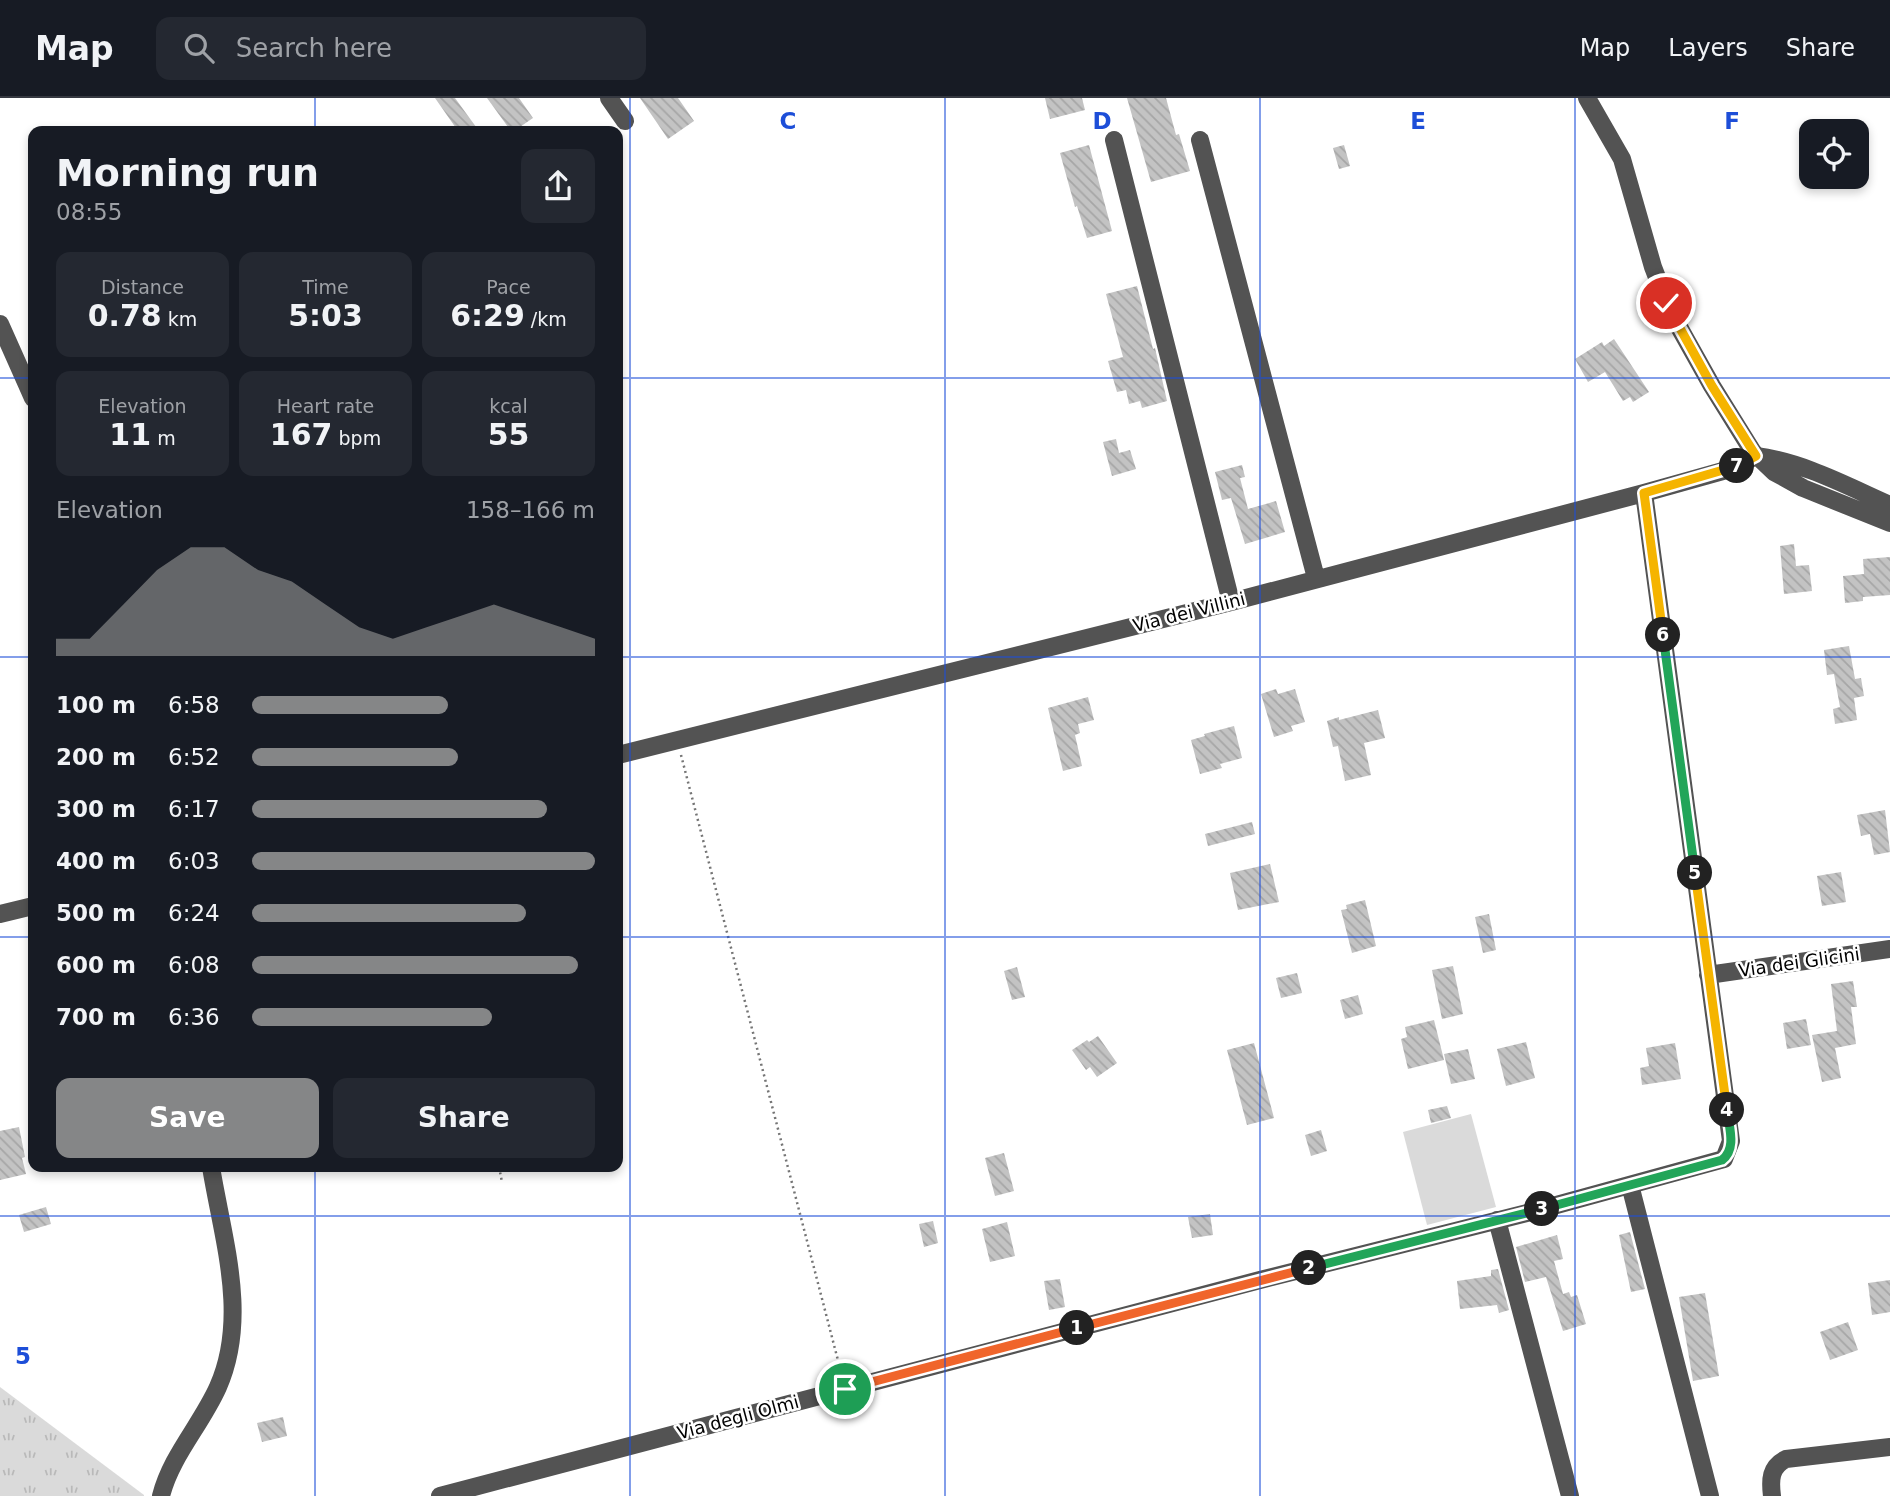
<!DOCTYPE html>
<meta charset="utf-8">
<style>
:root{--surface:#171b24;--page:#242831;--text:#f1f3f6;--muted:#9ea1a6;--line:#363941;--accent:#858687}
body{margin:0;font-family:"DejaVu Sans",sans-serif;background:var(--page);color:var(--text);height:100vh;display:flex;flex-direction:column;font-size:26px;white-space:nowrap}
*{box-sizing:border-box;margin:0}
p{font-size:23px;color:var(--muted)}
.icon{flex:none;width:38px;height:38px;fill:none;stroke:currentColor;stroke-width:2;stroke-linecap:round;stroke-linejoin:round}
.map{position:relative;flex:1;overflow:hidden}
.side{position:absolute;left:28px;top:28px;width:595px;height:1046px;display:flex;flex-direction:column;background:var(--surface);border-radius:14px;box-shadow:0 4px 10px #0003}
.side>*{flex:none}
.buttons{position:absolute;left:1799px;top:21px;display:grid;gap:14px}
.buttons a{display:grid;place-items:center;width:70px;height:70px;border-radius:14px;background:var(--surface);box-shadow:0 4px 10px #0003;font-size:35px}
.pin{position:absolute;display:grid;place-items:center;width:60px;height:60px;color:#fff;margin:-30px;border:4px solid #fff;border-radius:50%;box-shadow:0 2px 7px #0007}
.km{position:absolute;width:35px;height:35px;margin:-18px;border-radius:50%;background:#222;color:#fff;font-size:19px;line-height:35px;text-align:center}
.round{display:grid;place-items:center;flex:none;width:74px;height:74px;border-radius:14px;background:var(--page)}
.summary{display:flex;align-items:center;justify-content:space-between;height:119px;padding:0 28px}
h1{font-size:38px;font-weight:600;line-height:52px}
.metrics{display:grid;grid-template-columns:repeat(3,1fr);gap:10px;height:119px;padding:7px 28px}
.metrics div{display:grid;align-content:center;border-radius:14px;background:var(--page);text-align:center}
.metrics b{font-size:30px;font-weight:600}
.metrics small{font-size:19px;font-weight:400}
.metrics p{font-size:19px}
.chart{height:196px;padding:14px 28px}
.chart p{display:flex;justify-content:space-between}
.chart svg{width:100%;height:126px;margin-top:7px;fill:var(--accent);opacity:.7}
.button{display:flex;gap:14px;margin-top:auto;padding:14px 28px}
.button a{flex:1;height:80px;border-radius:14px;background:var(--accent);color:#fff;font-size:28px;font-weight:600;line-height:80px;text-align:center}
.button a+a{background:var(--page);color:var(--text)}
ul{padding:0 28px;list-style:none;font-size:23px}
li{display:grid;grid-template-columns:112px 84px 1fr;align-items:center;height:52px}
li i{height:18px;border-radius:9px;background:var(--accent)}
header{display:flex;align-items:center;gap:42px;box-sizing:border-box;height:98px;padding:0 35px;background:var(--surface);border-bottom:2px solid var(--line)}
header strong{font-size:33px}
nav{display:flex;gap:38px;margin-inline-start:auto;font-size:24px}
.search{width:490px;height:63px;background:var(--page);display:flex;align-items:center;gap:18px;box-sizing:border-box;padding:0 24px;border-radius:14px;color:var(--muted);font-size:26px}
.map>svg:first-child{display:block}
.grass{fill:url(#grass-tufts)}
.pitch{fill:#dadada}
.building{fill:url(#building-back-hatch)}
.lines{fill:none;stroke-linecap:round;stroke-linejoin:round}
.path{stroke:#757575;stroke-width:2.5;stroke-dasharray:2 3.5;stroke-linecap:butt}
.minor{stroke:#535353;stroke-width:18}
.split-1-casing{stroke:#fff;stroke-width:14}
.split-2-casing{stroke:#fff;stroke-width:14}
.split-3-casing{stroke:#fff;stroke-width:14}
.split-4-casing{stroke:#fff;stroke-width:14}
.split-5-casing{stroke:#fff;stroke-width:14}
.split-6-casing{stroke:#fff;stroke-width:14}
.split-7-casing{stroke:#fff;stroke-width:14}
.split-8-casing{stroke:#fff;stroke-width:14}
.split-1{stroke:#f0652b;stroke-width:9}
.split-2{stroke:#f0652b;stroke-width:9}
.split-3{stroke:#22a559;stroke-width:9}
.split-4{stroke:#22a559;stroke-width:9}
.split-5{stroke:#f5b400;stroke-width:9}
.split-6{stroke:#22a559;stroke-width:9}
.split-7{stroke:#f5b400;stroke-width:9}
.split-8{stroke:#f5b400;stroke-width:9}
.grid{fill:none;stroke:#1d4ed8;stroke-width:2;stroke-opacity:0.55}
.labels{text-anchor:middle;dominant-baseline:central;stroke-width:5;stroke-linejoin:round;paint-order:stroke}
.street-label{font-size:18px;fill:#000;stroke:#fff}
.grid-label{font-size:23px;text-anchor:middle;font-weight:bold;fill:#1d4ed8;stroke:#fff;stroke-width:5;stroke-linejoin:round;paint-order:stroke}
</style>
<header>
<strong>Map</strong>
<div class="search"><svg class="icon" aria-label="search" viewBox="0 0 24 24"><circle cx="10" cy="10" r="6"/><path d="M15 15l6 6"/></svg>Search here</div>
<nav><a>Map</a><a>Layers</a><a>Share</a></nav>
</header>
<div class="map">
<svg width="1890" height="1398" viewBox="0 0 1890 1398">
<defs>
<pattern id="grass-tufts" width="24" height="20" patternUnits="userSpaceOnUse" patternTransform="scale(1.75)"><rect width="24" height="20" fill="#dadada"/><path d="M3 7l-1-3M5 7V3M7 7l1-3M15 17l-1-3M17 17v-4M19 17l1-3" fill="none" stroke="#b9b9b9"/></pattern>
<pattern id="building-back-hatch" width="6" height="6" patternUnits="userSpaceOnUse" patternTransform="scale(1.75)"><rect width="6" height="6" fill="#c3c3c3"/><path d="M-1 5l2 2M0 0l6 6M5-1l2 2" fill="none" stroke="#a6a6a6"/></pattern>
</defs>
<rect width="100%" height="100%" fill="#fff"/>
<path class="grass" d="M0 1289 144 1397V1398H0Z"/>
<path class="pitch" d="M1471 1016 1496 1109 1427 1127 1403 1034Z"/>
<path class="building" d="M435 0H455L479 33H458Z
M487 0H519L533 20 514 33H511Z
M640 0H678L694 23 668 41Z
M1045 0H1082L1085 12 1050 21Z
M1127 0H1166L1176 37 1179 36 1190 73 1151 84Z
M1089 47 1112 133 1087 140 1077 108 1075 109 1060 55Z
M1344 47 1350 68 1339 71 1333 50Z
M1137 188 1153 251 1155 250 1167 303 1142 310 1140 303 1129 306 1126 292 1117 294 1108 263 1123 259 1106 196Z
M1614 241 1649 294 1633 304 1630 299 1623 303 1605 274 1588 284 1575 261 1602 244 1604 248Z
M1116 341 1119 355 1130 352 1136 371 1112 378 1103 344Z
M1242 367 1245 379 1240 380 1248 411 1276 403 1285 434 1245 446 1231 400 1222 402 1215 374Z
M1794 446 1796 468 1809 467 1812 493 1784 496 1780 448Z
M1890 459V497L1863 499V503L1845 505 1843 478 1864 476 1863 461Z
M1849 548 1855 581 1861 580 1864 598 1854 600 1857 622 1835 626 1833 611 1840 609 1834 576 1827 577 1824 552Z
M1276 591 1278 596 1295 591 1305 624 1291 628 1293 633 1274 639 1261 596Z
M1088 599 1094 622 1078 626 1080 635 1075 637 1082 668 1063 673 1048 610Z
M1378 612 1385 640 1364 645 1371 677 1345 683 1338 648 1333 649 1327 623 1339 619V622Z
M1234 628 1242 660 1220 666 1222 670 1200 676 1191 642 1205 638 1204 636Z
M1885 712 1890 754 1874 757 1870 736 1861 738 1857 717Z
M1252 724 1255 736 1208 748 1205 736Z
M1270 766 1279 804 1238 812 1230 775Z
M1841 774 1846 804 1822 808 1817 778Z
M1365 802 1376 848 1352 855 1341 812 1347 811 1346 807Z
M1489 816 1496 852 1483 855 1475 819Z
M1453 868 1463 916 1442 921 1432 872Z
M1017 869 1025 899 1012 902 1004 873Z
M1297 875 1302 895 1281 900 1276 880Z
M1853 883 1857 909H1851L1856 946 1835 950 1841 980 1822 984 1812 937 1837 933 1831 886Z
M1358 897 1363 916 1345 921 1340 902Z
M1806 921 1811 947 1787 951 1783 925Z
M1434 922 1444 962 1408 971 1401 941 1407 939 1405 929Z
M1098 938 1117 965 1097 979 1090 969 1086 972 1072 952 1087 942 1089 944Z
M1526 944 1535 980 1506 988 1497 951Z
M1254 945 1274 1020 1247 1027 1227 952Z
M1675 945 1681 981 1642 987 1640 970 1649 968 1646 950Z
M1468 951 1475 981 1451 986 1444 956Z
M1447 1008 1451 1020 1431 1025 1428 1012Z
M19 1029 25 1059 22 1060 26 1076 0 1082V1033Z
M1321 1032 1327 1053 1311 1058 1305 1037Z
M1004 1055 1014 1093 995 1098 985 1060Z
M46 1109 51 1126 24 1134 19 1117Z
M1210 1116 1213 1137 1192 1140 1188 1119Z
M933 1123 938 1145 924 1149 919 1126Z
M1007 1124 1015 1158 990 1164 982 1131Z
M1630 1134 1645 1191 1631 1194 1619 1137Z
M1557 1137 1563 1161 1554 1163 1563 1196 1569 1194 1571 1199 1577 1197 1586 1226 1563 1233 1546 1179 1525 1184 1516 1149Z
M1498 1171 1509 1212 1499 1215 1497 1207 1460 1211 1457 1183 1491 1178V1172Z
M1060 1181 1065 1209 1049 1212 1044 1183Z
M1890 1182V1214L1872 1217 1868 1185Z
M1705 1195 1719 1278 1693 1283 1679 1199Z
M1848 1224 1858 1252 1830 1262 1820 1234Z
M283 1319 287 1338 262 1344 257 1325Z"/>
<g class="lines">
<path class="path" d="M681 657 841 1274
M499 1069 502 1084"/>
<path class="minor" d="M609 0 625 23
M1587 0 1622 61 1653 169 1670 213 1712 288 1753 354 1774 374 1803 390 1890 425
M1114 42 1231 504
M1200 42 1316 480
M0 226 33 300
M1756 358C1803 364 1847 388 1890 407
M618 657 1231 504 1644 395 1730 371 1756 358
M0 816 33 808
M1708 877 1890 851
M1630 1087 1710 1398
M1497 1122 1570 1398
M161 1398C171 1358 201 1327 218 1289 249 1219 223 1142 211 1069
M440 1398 1260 1182 1531 1114 1724 1061 1731 1043 1644 395
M1772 1398C1770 1382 1770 1369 1786 1361L1890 1349"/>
</g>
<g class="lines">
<defs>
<path id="split-1" d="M845 1291 1077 1230"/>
<path id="split-2" d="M1077 1230 1309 1170"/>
<path id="split-3" d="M1309 1170 1542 1111"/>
<path id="split-4" d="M1542 1111 1722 1062C1737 1051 1729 1029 1727 1012"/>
<path id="split-5" d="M1695 775 1727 1012"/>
<path id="split-6" d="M1663 537 1695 775"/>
<path id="split-7" d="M1663 537 1644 395 1737 368"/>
<path id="split-8" d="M1666 205 1712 288 1756 358 1737 368"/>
</defs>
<use href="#split-1" class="split-1-casing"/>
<use href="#split-2" class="split-2-casing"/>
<use href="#split-3" class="split-3-casing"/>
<use href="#split-4" class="split-4-casing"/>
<use href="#split-5" class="split-5-casing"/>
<use href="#split-6" class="split-6-casing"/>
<use href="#split-7" class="split-7-casing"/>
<use href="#split-8" class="split-8-casing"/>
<use href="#split-1" class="split-1"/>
<use href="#split-2" class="split-2"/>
<use href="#split-3" class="split-3"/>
<use href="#split-4" class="split-4"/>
<use href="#split-5" class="split-5"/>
<use href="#split-6" class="split-6"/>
<use href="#split-7" class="split-7"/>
<use href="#split-8" class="split-8"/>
</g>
<path class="grid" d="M315 0V33M630 0V1398M945 0V1398M1260 0V1398M1575 0V1398M0 280H33M618 280H1890M0 559H33M618 559H1890M0 839H33M618 839H1890M315 1069V1398M0 1118H1890"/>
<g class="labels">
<g class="street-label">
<text transform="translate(1189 514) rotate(-14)">Via dei Villini</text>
<text transform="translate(1799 864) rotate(-8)">Via dei Glicini</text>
<text transform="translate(738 1319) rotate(-15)">Via degli Olmi</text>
</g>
</g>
<g class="grid-label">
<text x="788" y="31">C</text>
<text x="1102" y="31">D</text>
<text x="1418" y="31">E</text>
<text x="1732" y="31">F</text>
<text x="23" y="1266">5</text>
</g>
</svg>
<div class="buttons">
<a><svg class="icon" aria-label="locate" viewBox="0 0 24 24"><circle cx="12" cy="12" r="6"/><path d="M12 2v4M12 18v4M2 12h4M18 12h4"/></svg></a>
</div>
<div class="pin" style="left:845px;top:1291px;background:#1e9e55"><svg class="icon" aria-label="arrive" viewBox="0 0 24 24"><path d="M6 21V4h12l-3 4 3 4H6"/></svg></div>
<div class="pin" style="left:1666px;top:205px;background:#d93025"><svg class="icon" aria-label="check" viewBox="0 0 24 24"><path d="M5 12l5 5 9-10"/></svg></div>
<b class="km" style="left:1077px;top:1230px">1</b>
<b class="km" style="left:1309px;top:1170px">2</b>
<b class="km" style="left:1542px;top:1111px">3</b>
<b class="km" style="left:1727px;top:1012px">4</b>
<b class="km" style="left:1695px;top:775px">5</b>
<b class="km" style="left:1663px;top:537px">6</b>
<b class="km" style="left:1737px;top:368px">7</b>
<section class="side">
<div class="summary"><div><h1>Morning run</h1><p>08:55</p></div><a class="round"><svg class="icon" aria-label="share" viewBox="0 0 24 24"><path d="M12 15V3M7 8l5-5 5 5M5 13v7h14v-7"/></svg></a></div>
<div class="metrics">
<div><p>Distance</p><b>0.78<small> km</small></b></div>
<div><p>Time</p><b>5:03</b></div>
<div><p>Pace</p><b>6:29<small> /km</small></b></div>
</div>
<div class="metrics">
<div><p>Elevation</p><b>11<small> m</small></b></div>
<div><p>Heart rate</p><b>167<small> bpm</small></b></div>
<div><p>kcal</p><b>55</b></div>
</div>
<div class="chart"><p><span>Elevation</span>158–166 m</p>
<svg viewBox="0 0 160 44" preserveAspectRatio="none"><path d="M0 44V38L10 38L20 26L30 14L40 6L50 6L60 14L70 18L80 26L90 34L100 38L110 34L120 30L130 26L140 30L150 34L160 38V44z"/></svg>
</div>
<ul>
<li><b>100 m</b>6:58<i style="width:57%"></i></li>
<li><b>200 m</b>6:52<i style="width:60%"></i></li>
<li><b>300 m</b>6:17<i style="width:86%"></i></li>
<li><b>400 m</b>6:03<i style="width:100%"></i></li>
<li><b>500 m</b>6:24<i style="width:80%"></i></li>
<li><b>600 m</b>6:08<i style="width:95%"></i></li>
<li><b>700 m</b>6:36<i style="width:70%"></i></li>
</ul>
<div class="button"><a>Save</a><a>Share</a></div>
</section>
</div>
